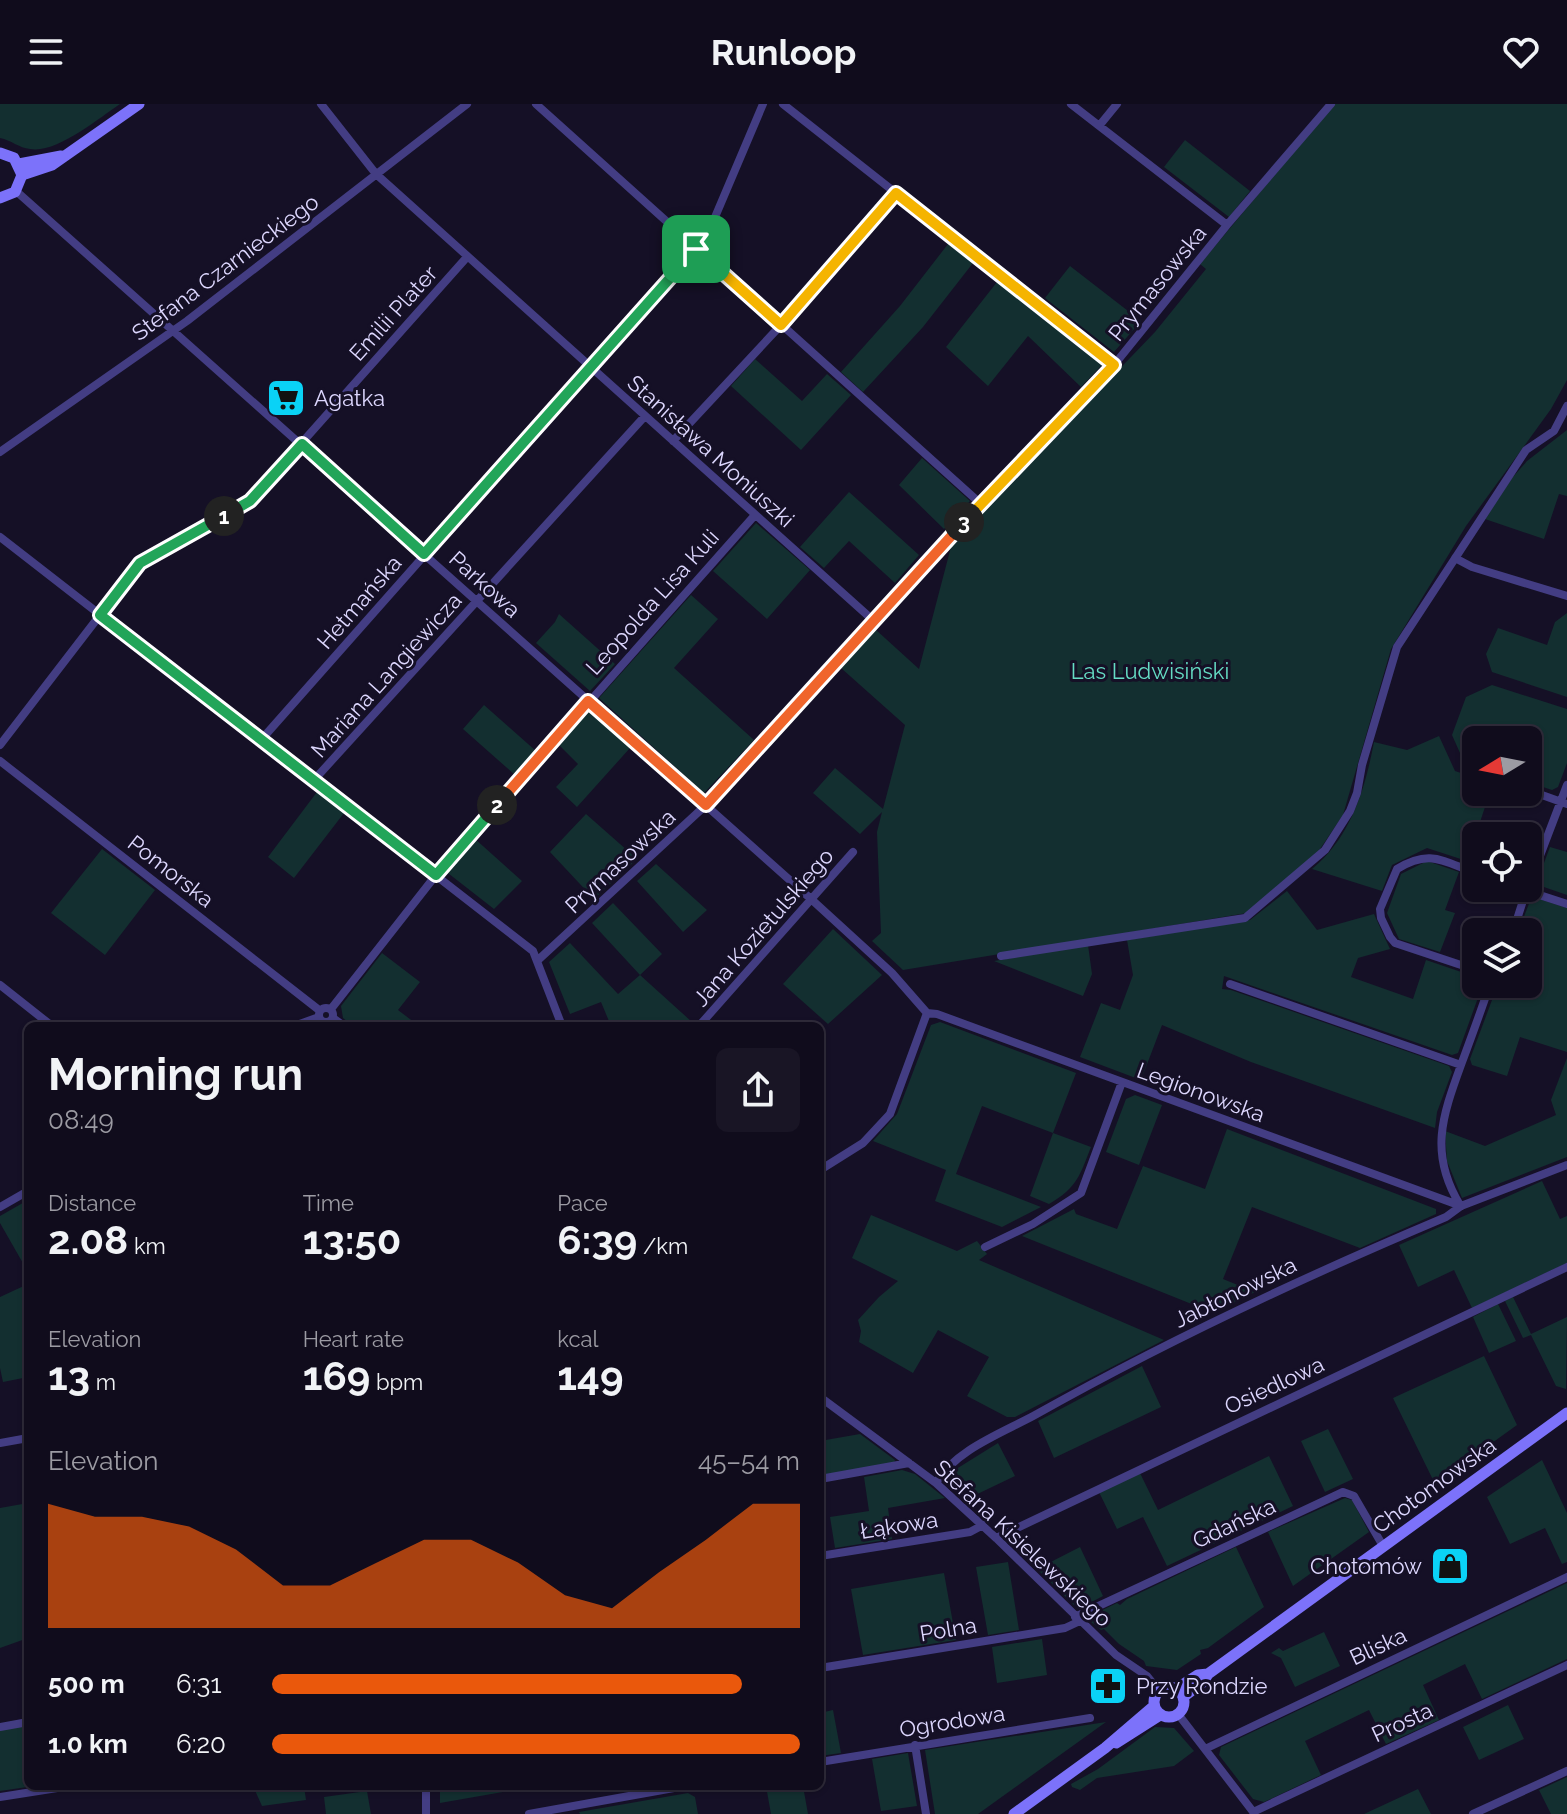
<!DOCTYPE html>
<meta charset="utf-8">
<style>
:root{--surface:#100c1c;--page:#191525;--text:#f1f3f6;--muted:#9c9ba3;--line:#302c3b;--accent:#ea580c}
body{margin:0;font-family:Raleway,sans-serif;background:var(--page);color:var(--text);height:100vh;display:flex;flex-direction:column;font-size:30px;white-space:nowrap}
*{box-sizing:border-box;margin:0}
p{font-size:26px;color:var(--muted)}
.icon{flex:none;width:44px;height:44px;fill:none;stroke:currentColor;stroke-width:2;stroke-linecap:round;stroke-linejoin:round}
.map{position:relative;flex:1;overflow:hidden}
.sheet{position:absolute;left:24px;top:918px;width:800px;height:768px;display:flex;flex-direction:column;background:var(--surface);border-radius:12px;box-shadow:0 2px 6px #0004,0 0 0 2px var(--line)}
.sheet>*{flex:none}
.needle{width:52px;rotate:260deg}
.controls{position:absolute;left:1462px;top:622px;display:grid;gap:16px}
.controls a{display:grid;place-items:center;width:80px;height:80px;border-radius:12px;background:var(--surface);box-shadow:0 2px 6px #0004,0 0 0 2px var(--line);font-size:40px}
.pin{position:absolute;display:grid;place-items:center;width:68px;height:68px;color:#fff;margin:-34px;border-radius:16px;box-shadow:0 4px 12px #0006}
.km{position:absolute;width:40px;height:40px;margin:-20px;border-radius:50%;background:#222;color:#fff;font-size:22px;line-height:40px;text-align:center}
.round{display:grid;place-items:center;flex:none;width:84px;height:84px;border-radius:12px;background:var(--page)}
.overview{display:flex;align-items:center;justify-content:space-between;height:136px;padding:0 24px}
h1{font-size:44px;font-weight:700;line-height:60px}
.metrics{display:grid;grid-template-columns:repeat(3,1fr);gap:12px;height:136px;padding:8px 24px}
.metrics div{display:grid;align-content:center}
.metrics b{font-size:40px;font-weight:700}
.metrics small{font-size:22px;font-weight:400}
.metrics p{font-size:22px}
.chart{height:224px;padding:16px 24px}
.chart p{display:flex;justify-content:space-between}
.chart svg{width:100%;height:144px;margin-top:8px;fill:var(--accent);opacity:.7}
ul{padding:0 24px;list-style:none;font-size:26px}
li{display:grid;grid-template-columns:128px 96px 1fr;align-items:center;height:60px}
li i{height:20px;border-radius:10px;background:var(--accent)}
header{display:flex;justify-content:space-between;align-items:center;height:104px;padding:0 24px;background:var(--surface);font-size:36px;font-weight:700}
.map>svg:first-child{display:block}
.green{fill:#132f30}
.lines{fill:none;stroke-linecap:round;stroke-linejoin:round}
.street{stroke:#433d83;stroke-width:8}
.secondary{stroke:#7c72fa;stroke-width:11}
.split-1-casing{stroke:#fff;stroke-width:16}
.split-2-casing{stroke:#fff;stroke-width:16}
.split-3-casing{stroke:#fff;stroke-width:16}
.split-4-casing{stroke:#fff;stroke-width:16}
.split-1{stroke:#22a559;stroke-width:10}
.split-2{stroke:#22a559;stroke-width:10}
.split-3{stroke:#f0652b;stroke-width:10}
.split-4{stroke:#f5b400;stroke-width:10}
.labels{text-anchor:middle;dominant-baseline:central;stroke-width:6;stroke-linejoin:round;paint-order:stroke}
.street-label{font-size:22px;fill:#ddd7fe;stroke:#151026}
.poi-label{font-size:22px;fill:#ddd7fe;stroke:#151026;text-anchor:start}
.park-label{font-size:22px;fill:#65dcc4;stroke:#151026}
</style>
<header><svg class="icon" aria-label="menu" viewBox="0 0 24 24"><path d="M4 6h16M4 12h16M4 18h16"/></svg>Runloop<svg class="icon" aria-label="heart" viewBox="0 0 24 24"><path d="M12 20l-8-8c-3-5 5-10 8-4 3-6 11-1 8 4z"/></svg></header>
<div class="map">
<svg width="1567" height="1710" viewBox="0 0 1567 1710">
<rect width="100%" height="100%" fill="#151026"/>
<path class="green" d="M0 0H120C99 14 56 50 30 45 19 44 11 36 0 34Z
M1334 0H1567V276L1551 305 1466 422 1391 545 1343 711 1318 748 1247 809 903 866 872 837 881 829 877 728 882 708 860 730 813 689 835 664 883 705 905 621 841 564 875 525 919 565 952 439 1155 228 1206 165 1200 160Z
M1185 36 1250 87 1229 113 1164 63Z
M948 140 973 159 923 223 863 288 841 268 900 202Z
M1070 162 1141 217 1114 248 1045 194Z
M997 178 1103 260 1081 283 1028 232 988 282 946 243Z
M755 255 802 297 827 270 851 291 801 346 731 282Z
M1567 326V392L1559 390 1544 435 1485 415 1512 374 1527 357Z
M922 354 970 397 944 425 899 381Z
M849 388 919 451 895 479 849 437 824 464 800 443Z
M756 419 810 466 767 515 713 467Z
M691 491 718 515 674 564 754 636 704 689 599 594Z
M1567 509V593L1492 568 1486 550 1498 524 1547 541 1555 518Z
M559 510 615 560 590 587 536 539 555 518Z
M1492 581 1567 605V659L1558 683 1552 686 1528 678V636H1476V662L1464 658 1452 631 1466 593Z
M484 601 536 647 515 671 463 625Z
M588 606 630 644 577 703 556 683 578 660 558 640Z
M1439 632 1455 667 1476 674V688H1490L1480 718 1520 732H1476V760L1427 744 1392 761 1382 787 1312 765C1351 733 1365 685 1374 638L1407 646Z
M317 688 344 709 294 774 268 753Z
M586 710 637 755 594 795 550 748Z
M474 734 522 777 494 805 444 766Z
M1550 743 1567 748V791L1541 782 1538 775Z
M102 745 155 786 105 851 51 809Z
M1427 757 1459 768 1445 806 1455 809 1440 848 1399 835 1387 809 1401 770Z
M656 760 707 806 683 828 637 777Z
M1287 787 1317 826 1374 810 1390 845 1358 854 1351 873 1413 895 1426 856 1476 873V880H1483L1458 949 1452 951 1224 872 1222 885 1231 886 1449 962 1452 968 1437 1008 1435 1024 1251 958 1162 921 1141 976 1080 953 1101 899 1120 906 1133 871 1127 836 1250 816Z
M1536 794 1567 804V948L1520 933 1507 972 1472 961 1470 955 1498 880H1528V828H1518L1530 797Z
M613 799 662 850 640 871 692 918 689 922H611L601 898 570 910 549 858 570 839 618 890 640 871 592 819Z
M833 825 882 871 828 920 783 880Z
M1088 841 1092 870 1083 892 994 857Z
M382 849 420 878 398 906 419 922H353L343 914 341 902Z
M940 918 1076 969 1053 1029 1091 1043C1080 1071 1077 1084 1049 1100L1030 1092 1053 1029 982 1002 956 1070 1041 1103 1002 1123 935 1097 946 1066 873 1037 897 1010 931 921Z
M1567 954V1053L1462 1094 1447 1057 1445 1027 1485 1042 1556 1011 1551 996Z
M1135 991 1162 1001 1139 1061 1106 1048 1126 995Z
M1227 1025 1436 1105V1110L1360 1144 1252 1103 1223 1175 1255 1188 1214 1209 1022 1132 1074 1105 1076 1110 1117 1125 1143 1062 1205 1085Z
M1542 1077 1560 1115 1567 1112V1159L1472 1204 1454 1166 1418 1183 1399 1141Z
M28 1096V1168L0 1119V1112Z
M871 1111 957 1147 977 1137 987 1150 979 1156 1164 1236 1015 1313H1007L967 1292 989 1253 938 1226 913 1269 859 1238 861 1227 858 1216 879 1193 898 1177 852 1154Z
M28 1180V1273L3 1278 0 1264V1193Z
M1513 1193 1531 1230 1567 1213 1566 1285 1556 1282 1531 1231 1523 1234 1505 1197Z
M1498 1200 1516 1237 1489 1249 1473 1213Z
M1484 1252 1517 1321 1435 1380 1393 1294Z
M1142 1262 1161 1303 1054 1354 1038 1317Z
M1328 1325 1353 1375 1325 1388 1301 1337Z
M860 1330 895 1356 894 1359 820 1372V1337Z
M998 1339 1015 1372 967 1395 951 1381 950 1372 953 1367Z
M1269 1352 1293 1402 1167 1462 1143 1413 1117 1425 1099 1388 1140 1369 1158 1406Z
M1542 1356 1567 1409V1458L1562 1460 1545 1424 1510 1440 1487 1393Z
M902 1366 915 1370 945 1394 888 1404 892 1435 835 1444 830 1413 869 1407 864 1373Z
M1345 1394 1352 1396 1369 1428 1293 1482 1268 1428Z
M28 1399V1534L0 1544V1404Z
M1080 1443 1103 1492 1082 1503 1074 1501 1037 1465Z
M1236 1443 1264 1503 1208 1544 1200 1546 1201 1550 1177 1566 1146 1562 1144 1557 1119 1540 1104 1525 1101 1526 1091 1518 1092 1511 1117 1499 1120 1501 1127 1495Z
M1008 1458 1019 1526 988 1531 976 1463Z
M944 1469 956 1536 863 1551 851 1485Z
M1567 1479V1555L1482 1595 1465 1560 1423 1581 1439 1616 1386 1640 1369 1606 1305 1637 1321 1671 1264 1698 1253 1695 1219 1651 1221 1643Z
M1324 1528 1340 1562 1295 1583 1281 1554 1271 1549 1279 1544 1283 1547Z
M1042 1535 1047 1571 997 1579 992 1543Z
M1508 1601 1524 1635 1479 1656 1463 1623Z
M833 1606 841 1649 820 1652V1609Z
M1106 1618 978 1710H935L925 1646Z
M28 1621V1682H34L0 1687V1626Z
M1155 1623 1174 1624 1194 1647 1174 1662 1097 1674 1080 1686 1072 1683 1071 1680 1098 1665Z
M908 1649 917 1702 881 1707 872 1655Z
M1567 1673V1710H1551L1539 1686Z
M253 1682H304L306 1696 262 1702Z
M440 1682H526V1684L440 1699Z
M766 1682H803L808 1710H771Z
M1418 1685 1431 1710H1364Z
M367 1687 371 1710H326L324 1693Z
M688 1689 695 1693 698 1710H580L579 1708Z"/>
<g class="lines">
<path class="street" d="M321 0 376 70 875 518
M536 0 981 400
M783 0 1114 261
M1071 0 1227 121
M1099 22 1117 0
M16 87 811 795 892 869 927 909
M673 337 781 221 896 89
M0 348 187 217 467 0
M0 433 533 847 562 922
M1455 454 1472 463 1567 492
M261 636 707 132 763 0
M0 641 140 459 250 397 467 153
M0 657 319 906
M314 676 645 312
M1528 686 1567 700
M1476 769C1442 757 1430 745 1397 765L1380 805 1381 814 1390 833 1395 839 1476 866
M1528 783 1567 681
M1518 784 1567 800
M1513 828 1527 784
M1001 852 1245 814 1325 746 1350 707 1357 689 1362 661 1397 543 1526 346 1554 327 1567 302
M537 857 706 701 949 434 1114 261 1227 121 1331 0
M1230 880 1461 961
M0 881 52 922
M319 911a7 7 0 1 1 14 0a7 7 0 1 1-14 0Z
M331 905 436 771 755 411
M927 909 937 910 1461 1102
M333 914 344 922
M294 922 319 913
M699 922 853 748
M820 1066 863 1039 890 1010 927 909
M1460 1101C1429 1050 1442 1013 1461 961 1471 934 1481 907 1490 880
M0 1103 28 1087
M985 1143 1033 1120 1081 1089 1122 978
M820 1293 936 1379 996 1434 1116 1551 1147 1572 1159 1587
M0 1339 28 1334
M820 1375 909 1359
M936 1379C955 1346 1002 1329 1035 1311 1168 1236 1306 1172 1446 1113L1461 1102 1567 1061
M996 1434 1567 1163
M820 1452 970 1428 983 1421
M1075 1513 1343 1388 1354 1392 1383 1442
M820 1564 1065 1524 1080 1517
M1178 1610 1254 1709
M0 1623 28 1618
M915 1641 926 1710
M1205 1645 1567 1473
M820 1658 1090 1614
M0 1693 70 1682
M1253 1708 1567 1561
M426 1710V1682
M529 1710 685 1682
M1473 1710 1567 1667"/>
<path class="secondary" d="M0 49 14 54 22 71 15 88 0 94
M19 60 61 52
M22 71 52 61 139 0
M1154 1598a15 15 0 1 1 30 0a15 15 0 1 1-30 0Z
M1176 1585 1198 1571 1208 1570
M1183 1593 1203 1578 1208 1570 1567 1309
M1116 1639 1160 1611
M1014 1710 1105 1644 1154 1602"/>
</g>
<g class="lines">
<defs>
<path id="split-1" d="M224 412 250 397 302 340 424 450 696 145"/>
<path id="split-2" d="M224 412 140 459 100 511 436 771 497 701"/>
<path id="split-3" d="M497 701 588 597 706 701 964 418"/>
<path id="split-4" d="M696 145 781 221 896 89 1114 261 964 418"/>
</defs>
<use href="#split-1" class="split-1-casing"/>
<use href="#split-2" class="split-2-casing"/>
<use href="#split-3" class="split-3-casing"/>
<use href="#split-4" class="split-4-casing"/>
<use href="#split-1" class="split-1"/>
<use href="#split-2" class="split-2"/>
<use href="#split-3" class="split-3"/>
<use href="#split-4" class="split-4"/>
</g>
<defs>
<symbol id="supermarket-square" viewBox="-11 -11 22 22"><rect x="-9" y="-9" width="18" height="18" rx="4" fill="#0ad2f6" stroke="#151026"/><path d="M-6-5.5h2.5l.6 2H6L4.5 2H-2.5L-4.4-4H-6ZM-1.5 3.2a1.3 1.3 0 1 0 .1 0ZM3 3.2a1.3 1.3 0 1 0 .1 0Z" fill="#111"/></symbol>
<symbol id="shop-square" viewBox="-11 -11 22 22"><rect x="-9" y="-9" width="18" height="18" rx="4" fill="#0ad2f6" stroke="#151026"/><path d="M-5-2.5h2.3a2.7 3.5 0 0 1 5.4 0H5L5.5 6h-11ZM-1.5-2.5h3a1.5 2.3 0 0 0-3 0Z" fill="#111"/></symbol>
<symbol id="pharmacy-square" viewBox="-11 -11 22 22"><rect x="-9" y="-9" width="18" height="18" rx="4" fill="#0ad2f6" stroke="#151026"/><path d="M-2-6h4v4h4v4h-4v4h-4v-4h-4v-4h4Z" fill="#111"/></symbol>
</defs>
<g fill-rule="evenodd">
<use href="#supermarket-square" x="264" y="272" width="44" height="44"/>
<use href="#shop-square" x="1428" y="1440" width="44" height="44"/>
<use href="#pharmacy-square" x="1086" y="1560" width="44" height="44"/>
</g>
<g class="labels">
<g class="street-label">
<text transform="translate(225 163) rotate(-37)">Stefana Czarnieckiego</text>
<text transform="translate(1157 179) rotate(-51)">Prymasowska</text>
<text transform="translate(393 209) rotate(-48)">Emilii Plater</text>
<text transform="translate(711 347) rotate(42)">Stanisława Moniuszki</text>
<text transform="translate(485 480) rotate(42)">Parkowa</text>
<text transform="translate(359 498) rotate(-49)">Hetmańska</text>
<text transform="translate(652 498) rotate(-48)">Leopolda Lisa Kuli</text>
<text transform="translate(386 571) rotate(-48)">Mariana Langiewicza</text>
<text transform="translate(620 757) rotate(-43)">Prymasowska</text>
<text transform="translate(171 767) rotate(38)">Pomorska</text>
<text transform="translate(763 823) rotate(-49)">Jana Kozietulskiego</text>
<text transform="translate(1201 988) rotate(20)">Legionowska</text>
<text transform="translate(1235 1188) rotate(-26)">Jabłonowska</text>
<text transform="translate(1274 1281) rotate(-25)">Osiedlowa</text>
<text transform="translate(1434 1381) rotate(-36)">Chotomowska</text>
<text transform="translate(1234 1419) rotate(-25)">Gdańska</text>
<text transform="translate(899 1421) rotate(-9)">Łąkowa</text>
<text transform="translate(1023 1439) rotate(43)">Stefana Kisielewskiego</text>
<text transform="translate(948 1525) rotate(-9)">Polna</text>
<text transform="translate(1378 1542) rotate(-25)">Bliska</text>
<text transform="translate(952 1617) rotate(-9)">Ogrodowa</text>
<text transform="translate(1402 1618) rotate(-25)">Prosta</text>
</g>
<g class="poi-label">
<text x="314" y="294">Agatka</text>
<text x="1422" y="1462" text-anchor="end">Chotomów</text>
<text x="1136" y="1582">Przy Rondzie</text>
</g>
<g class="park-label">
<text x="1150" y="567">Las Ludwisiński</text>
</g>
</g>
</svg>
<div class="controls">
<a><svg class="needle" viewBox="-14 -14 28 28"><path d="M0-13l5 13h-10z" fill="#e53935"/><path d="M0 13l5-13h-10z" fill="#9c9ba3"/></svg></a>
<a><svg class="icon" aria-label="locate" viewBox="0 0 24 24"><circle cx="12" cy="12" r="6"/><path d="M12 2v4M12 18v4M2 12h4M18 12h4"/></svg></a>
<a><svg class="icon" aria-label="layers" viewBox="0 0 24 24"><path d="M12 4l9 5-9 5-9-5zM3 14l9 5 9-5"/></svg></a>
</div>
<div class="pin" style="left:696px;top:145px;background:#1e9e55"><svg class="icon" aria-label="arrive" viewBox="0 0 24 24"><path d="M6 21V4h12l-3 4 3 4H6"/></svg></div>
<b class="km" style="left:224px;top:412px">1</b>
<b class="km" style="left:497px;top:701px">2</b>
<b class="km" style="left:964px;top:418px">3</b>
<section class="sheet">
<div class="overview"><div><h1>Morning run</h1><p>08:49</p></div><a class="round"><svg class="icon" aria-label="share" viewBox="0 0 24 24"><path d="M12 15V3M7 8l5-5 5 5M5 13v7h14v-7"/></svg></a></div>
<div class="metrics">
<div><p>Distance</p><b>2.08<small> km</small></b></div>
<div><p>Time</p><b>13:50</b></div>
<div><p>Pace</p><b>6:39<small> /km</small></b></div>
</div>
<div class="metrics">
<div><p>Elevation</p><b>13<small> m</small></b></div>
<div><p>Heart rate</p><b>169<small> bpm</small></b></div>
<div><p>kcal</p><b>149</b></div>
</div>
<div class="chart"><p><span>Elevation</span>45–54 m</p>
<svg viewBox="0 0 160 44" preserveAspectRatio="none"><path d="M0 44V6L10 10L20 10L30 13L40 20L50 31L60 31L70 24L80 17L90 17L100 24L110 34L120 38L130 27L140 17L150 6L160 6V44z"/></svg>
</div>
<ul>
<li><b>500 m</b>6:31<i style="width:89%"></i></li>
<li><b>1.0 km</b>6:20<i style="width:100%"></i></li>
</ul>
</section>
</div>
